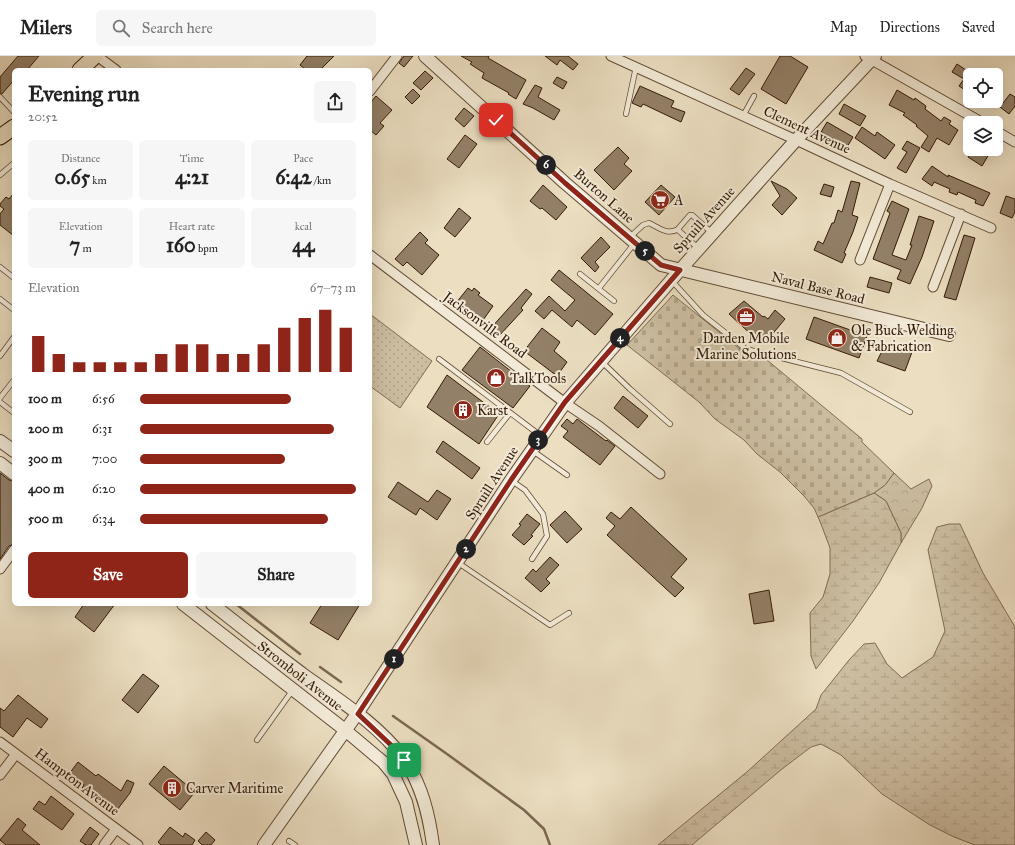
<!DOCTYPE html>
<meta charset="utf-8">
<style>
:root{--surface:#fff;--page:#f6f6f6;--text:#222;--muted:#767676;--line:#e0e0e0;--accent:#8f2418}
body{margin:0;font-family:"IM FELL Great Primer",serif;background:var(--page);color:var(--text);height:100vh;display:flex;flex-direction:column;font-size:15px;white-space:nowrap}
*{box-sizing:border-box;margin:0}
p{font-size:13px;color:var(--muted)}
.icon{flex:none;width:22px;height:22px;fill:none;stroke:currentColor;stroke-width:2;stroke-linecap:round;stroke-linejoin:round}
.map{position:relative;flex:1;overflow:hidden}
.drawer{position:absolute;left:12px;top:12px;width:360px;height:538px;display:flex;flex-direction:column;background:var(--surface);border-radius:6px;box-shadow:0 4px 16px #0002}
.drawer>*{flex:none}
.controls{position:absolute;left:963px;top:12px;display:grid;gap:8px}
.controls a{display:grid;place-items:center;width:40px;height:40px;border-radius:6px;background:var(--surface);box-shadow:0 4px 16px #0002;font-size:20px}
.pin{position:absolute;display:grid;place-items:center;width:34px;height:34px;color:#fff;margin:-17px;border-radius:8px;box-shadow:0 2px 6px #0006}
.km{position:absolute;width:20px;height:20px;margin:-10px;border-radius:50%;background:#222;color:#fff;font-size:11px;line-height:20px;text-align:center}
.round{display:grid;place-items:center;flex:none;width:42px;height:42px;border-radius:6px;background:var(--page)}
.headline{display:flex;align-items:center;justify-content:space-between;height:68px;padding:0 16px}
h1{font-size:22px;font-weight:700;line-height:30px}
.stats{display:grid;grid-template-columns:repeat(3,1fr);gap:6px;height:68px;padding:4px 16px}
.stats div{display:grid;align-content:center;border-radius:6px;background:var(--page);text-align:center}
.stats b{font-size:20px;font-weight:700}
.stats small{font-size:11px;font-weight:400}
.stats p{font-size:11px}
.chart{height:112px;padding:8px 16px}
.chart p{display:flex;justify-content:space-between}
.chart svg{width:100%;height:72px;margin-top:4px;stroke:var(--accent);stroke-width:6}
.action{display:flex;gap:8px;margin-top:auto;padding:8px 16px}
.action a{flex:1;height:46px;border-radius:6px;background:var(--accent);color:#fff;font-size:16px;font-weight:700;line-height:46px;text-align:center}
.action a+a{background:var(--page);color:var(--text)}
ul{padding:0 16px;list-style:none;font-size:13px}
li{display:grid;grid-template-columns:64px 48px 1fr;align-items:center;height:30px}
li i{height:10px;border-radius:5px;background:var(--accent)}
header{display:flex;align-items:center;gap:24px;box-sizing:border-box;height:56px;padding:0 20px;background:var(--surface);border-bottom:1px solid var(--line)}
header strong{font-size:19px}
nav{display:flex;gap:22px;margin-inline-start:auto;font-size:14px}
.search{width:280px;height:36px;background:var(--page);display:flex;align-items:center;gap:10px;box-sizing:border-box;padding:0 14px;border-radius:6px;color:var(--muted);font-size:15px}
.map>svg:first-child{display:block}
.grass{fill:url(#grass-dots);stroke:#806c54}
.forest{fill:url(#forest-crowns);stroke:#806c54}
.wetland{fill:url(#wetland-marsh);stroke:#806c54}
.cemetery{fill:url(#cemetery-stones);stroke:#806c54}
.lines{fill:none;stroke-linecap:round;stroke-linejoin:round}
.stream{stroke:#7c6751;stroke-width:2.5}
.building{fill:#938068;stroke:#331a07}
.service-casing{stroke:#614b36;stroke-width:6}
.minor-casing{stroke:#614b36;stroke-width:11}
.tertiary-casing{stroke:#614b36;stroke-width:14}
.primary-casing{stroke:#331a07;stroke-width:17}
.service{stroke:#f2ead7;stroke-width:4.5}
.minor{stroke:#f2ead7;stroke-width:9}
.tertiary{stroke:#f2ead7;stroke-width:12}
.primary{stroke:#ebdec1;stroke-width:15}
.route-casing{stroke:#fff;stroke-width:8}
.route{stroke:#8f2418;stroke-width:5}
.labels{text-anchor:middle;dominant-baseline:central;stroke-width:4;stroke-linejoin:round;paint-order:stroke}
.street-label{font-size:14px;fill:#331a07;stroke:#f2ead7}
.poi-label{font-size:14px;fill:#331a07;stroke:#f2ead7;text-anchor:start}
</style>
<header>
<strong>Milers</strong>
<div class="search"><svg class="icon" aria-label="search" viewBox="0 0 24 24"><circle cx="10" cy="10" r="6"/><path d="M15 15l6 6"/></svg>Search here</div>
<nav><a>Map</a><a>Directions</a><a>Saved</a></nav>
</header>
<div class="map">
<svg width="1015" height="789" viewBox="0 0 1015 789">
<defs>
<pattern id="grass-dots" width="8" height="8" patternUnits="userSpaceOnUse"><rect width="8" height="8" fill="#ccbda1"/><path d="M2 2h.1M6 6h.1" fill="none" stroke="#b0a289" stroke-width="1.8" stroke-linecap="round"/></pattern>
<pattern id="forest-crowns" width="20" height="18" patternUnits="userSpaceOnUse"><rect width="20" height="18" fill="#ccbda1"/><path d="M2 6a3 3 0 1 1 6 0M12 15a3 3 0 1 1 6 0" fill="none" stroke="#b0a289"/></pattern>
<pattern id="wetland-marsh" width="20" height="14" patternUnits="userSpaceOnUse"><rect width="20" height="14" fill="#ccbda1"/><path d="M1 5h8M5 5V1M11 12h8M15 12V8" fill="none" stroke="#b0a289"/></pattern>
<pattern id="cemetery-stones" width="16" height="16" patternUnits="userSpaceOnUse"><rect width="16" height="16" fill="#ccbda1"/><path d="M2 7V4a2 2 0 0 1 4 0v3zM10 15v-3a2 2 0 0 1 4 0v3z" fill="#b0a289"/></pattern>
</defs>
<rect width="100%" height="100%" fill="#ebdec1"/>
<filter id="stains"><feTurbulence type="fractalNoise" baseFrequency=".005" numOctaves="4"/><feColorMatrix values="0 0 0 0 .2 0 0 0 0 .09 0 0 0 0 .02 0 0 0 .5 -.17"/></filter>
<radialGradient id="worn" r=".72"><stop offset=".6" stop-color="#630" stop-opacity="0"/><stop offset="1" stop-color="#630" stop-opacity=".3"/></radialGradient>
<path class="grass" d="M370 258 432 305 400 352 370 330Z"/>
<path class="forest" d="M894 417 911 433 929 423 932 430 922 452 901 487V477L886 445 874 437 885 429Z"/>
<path class="wetland" d="M874 437 886 445 901 477V487L879 527 853 565 816 613 811 600 810 557 823 541 830 518V492L821 468 818 461Z
M949 468H960L983 517 1015 571V789H975L954 781 930 769 882 738 841 699 821 688 811 691 782 713 692 789H658L748 715 816 653 821 639 849 604 864 588 875 587 887 608 902 622 933 601 945 575 928 494 937 471Z"/>
<path class="cemetery" d="M673 239 745 297 761 299 862 383V386L894 417 885 429 874 437 818 461 814 452 804 440 780 416 757 398 744 384 715 363 699 346 627 289Z"/>
<g class="lines">
<path class="stream" d="M236 548 300 598
M320 611 341 626
M393 660 447 698 524 754 544 773 550 789"/>
</g>
<path class="building" d="M18 0H39L27 14H14V24L2 38 0 37V21Z
M307 0H334L320 14H306L300 9Z
M404 0H413L404 11 399 7Z
M461 0H489L488 2 526 24 516 43 508 38 509 37 482 22 484 17 470 8 472 6Z
M545 0H568L578 8 573 14 560 4 557 9Z
M780 0H790L808 11 786 48 761 33Z
M957 8 969 16 970 14V37L959 30 964 23 952 16Z
M746 12 755 18 739 39 730 33Z
M425 15 433 22 421 34 413 27Z
M557 21 567 26 563 33 553 27Z
M535 29 542 32 538 41 560 54 554 64 533 52 523 48Z
M640 30 674 45 671 51 685 56 681 66 643 48 641 51 632 47Z
M413 33 420 40 412 48 405 41Z
M897 34 914 44 915 42 926 50 925 53 941 65 944 61 951 65 949 68 958 74 949 89 937 82 929 96 921 91 928 80 916 70 917 69 903 59 905 57 889 49Z
M1010 38 1015 41V50L1009 58 1000 51Z
M376 40 392 54 380 67 384 70 376 79 370 74V47Z
M844 48 866 60 860 70 839 58Z
M464 52 474 60 464 71 455 63Z
M827 66 853 81 847 91 821 76Z
M862 71 875 80 877 76 895 89 885 103 855 82Z
M465 79 477 88 459 112 447 103Z
M907 85 920 92 906 117 897 112 907 96 902 93Z
M618 91 629 102 624 108 632 115 614 134 594 114Z
M972 93H992L982 110 968 101Z
M932 110 948 121V119L990 137 983 150 975 147 976 144 958 136 957 139 949 136 950 133 934 126 932 130 922 123Z
M771 125 787 133 797 142 782 159 772 149 780 140Z
M851 125 860 127 852 159 858 161 853 176 844 197 846 198 842 207 814 194 818 185 823 188 832 167H834L838 154 842 156Z
M824 128 834 131 831 141 820 138Z
M543 129 567 151 556 164 542 152 540 153 530 145Z
M661 129 675 141 659 159 645 146Z
M14 137V180L0 169V158L4 153 0 150V148L6 141 9 143Z
M1006 140 1015 143V156L1012 162 1000 157Z
M892 145 909 153 892 199 906 204 912 189H910L919 160 934 165 922 201 910 228 897 223 901 214 873 203 890 157 887 155Z
M459 152 471 162 455 181 444 172Z
M420 176 428 184 425 187 439 199 422 219 407 206 403 210 395 203Z
M964 179 975 182 956 244 944 241Z
M601 181 610 191 595 206 599 211 595 216 581 202Z
M559 214 613 258 595 279 577 264 572 271 552 254 544 263 535 255 549 240 565 255 575 244 551 224Z
M870 221 892 227 889 237 867 231Z
M468 232 472 235 474 232 480 237 478 239 493 250 481 267 456 247Z
M526 233 532 238 521 252 523 254 498 281 490 273Z
M744 245 763 261 764 260 768 263 775 254 785 263 765 287 757 280 755 282 729 258Z
M814 261 867 280 859 302 806 283Z
M542 272 560 286 554 295 567 306 557 320 524 295Z
M885 289 896 294 897 291 912 296 905 315 877 305Z
M480 291 530 330 513 352 462 314Z
M447 319 499 358 479 388 427 351Z
M623 340 648 360 638 372 614 352Z
M567 363 573 368 577 363 606 385 607 384 615 390 600 409 563 381 568 375 561 370Z
M443 385 480 412 472 423 436 396Z
M0 417 9 424 14 425V488L9 490 0 503Z
M398 426 428 446 437 434 451 443 437 464 420 452 416 459 388 441Z
M631 451 687 503 671 521 684 532 675 541 607 479 615 470 606 462 611 456 620 463Z
M565 455 582 473 567 487 550 469Z
M527 458 540 468 531 479 533 480 524 489 512 479 521 469 519 468Z
M550 501 559 509 546 523 550 527 541 536 525 522 533 513 536 516Z
M769 534 774 565 754 568 749 538Z
M84 548H115L94 576 75 561Z
M322 548H360L338 584 310 567Z
M143 618 159 630 138 657 122 644Z
M18 639 48 663 41 672 27 662 13 681 0 671V652L4 655Z
M78 706 96 720 98 718 121 735 127 724 134 727 130 737 117 754 98 740 96 743 82 732 84 729 69 718Z
M164 710 195 736 180 754 149 728Z
M51 740 74 758 62 774 33 753 39 745 45 749Z
M18 762 26 769 22 774 40 789H6L0 784Z
M90 771 99 778 91 789H86L80 785Z
M170 771 183 781 185 777 195 784 192 789H161L158 786Z
M206 776 215 784 211 789H202L198 785Z"/>
<g class="lines">
<defs>
<path id="service" d="M0 41 14 56
M626 58 636 11
M743 60 754 40
M0 119 14 107
M630 181 643 169 649 167C658 171 668 180 678 173
M698 192 678 174V173L690 159H692L712 177
M0 211 14 222
M580 218 614 245
M672 225 703 259 746 293 841 317 910 356
M599 232 634 188
M0 243 14 254
M0 300 14 281
M439 303 541 380
M602 306 630 333 670 368
M0 342 14 324
M0 346 14 357
M487 386 510 357
M533 395 567 419
M512 425 525 434 543 458 547 480 532 503
M457 506 550 569 569 557
M257 684 292 635
M289 785 295 789"/>
<path id="minor" d="M97 0 116 14
M611 0 796 84 890 128 991 172
M865 0 983 67
M370 35 397 0
M996 75 1015 86
M370 199 565 347 599 370 660 418
M860 204 890 128
M933 231 961 158
M0 513 14 494
M0 686 138 789
M0 719 16 698
M104 789 116 773"/>
<path id="tertiary" d="M425 0 565 127 661 209 949 279
M0 385 14 395
M0 407 14 418
M183 548 345 674 383 706 393 718 406 746 416 789
M212 548C243 572 273 596 304 619 339 644 378 668 404 703 422 729 429 759 433 789
M264 789 357 658 511 424 565 347 680 214 796 84 875 0"/>
<path id="primary" d="M80 14 95 0
M0 81 14 71"/>
</defs>
<use href="#service" class="service-casing"/>
<use href="#minor" class="minor-casing"/>
<use href="#tertiary" class="tertiary-casing"/>
<use href="#primary" class="primary-casing"/>
<use href="#service" class="service"/>
<use href="#minor" class="minor"/>
<use href="#tertiary" class="tertiary"/>
<use href="#primary" class="primary"/>
</g>
<g class="lines">
<defs>
<path id="route" d="M404 704 392 690 358 658 511 424 565 346 680 214 661 209 565 127 496 64"/>
</defs>
<use href="#route" class="route-casing"/>
<use href="#route" class="route"/>
</g>
<defs>
<symbol id="supermarket-disc" viewBox="-11 -11 22 22"><circle r="9.5" fill="#8f2418" stroke="#f2ead7"/><path d="M-6-5.5h2.5l.6 2H6L4.5 2H-2.5L-4.4-4H-6ZM-1.5 3.2a1.3 1.3 0 1 0 .1 0ZM3 3.2a1.3 1.3 0 1 0 .1 0Z" fill="#fff"/></symbol>
<symbol id="office-disc" viewBox="-11 -11 22 22"><circle r="9.5" fill="#8f2418" stroke="#f2ead7"/><path d="M-6-3h4V-5.5h4V-3h4V5H-6ZM-1-4.5V-3h2v-1.5ZM-6 0V1H6V0Z" fill="#fff"/></symbol>
<symbol id="shop-disc" viewBox="-11 -11 22 22"><circle r="9.5" fill="#8f2418" stroke="#f2ead7"/><path d="M-5-2.5h2.3a2.7 3.5 0 0 1 5.4 0H5L5.5 6h-11ZM-1.5-2.5h3a1.5 2.3 0 0 0-3 0Z" fill="#fff"/></symbol>
<symbol id="building-disc" viewBox="-11 -11 22 22"><circle r="9.5" fill="#8f2418" stroke="#f2ead7"/><path d="M-4-6H4V6H1V3H-1V6H-4ZM-2.5-4.3h1.7v1.8h-1.7ZM.8-4.3h1.7v1.8H.8ZM-2.5-1h1.7V.8h-1.7ZM.8-1h1.7V.8H.8Z" fill="#fff"/></symbol>
</defs>
<g fill-rule="evenodd">
<use href="#supermarket-disc" x="649" y="133" width="22" height="22"/>
<use href="#office-disc" x="735" y="250" width="22" height="22"/>
<use href="#shop-disc" x="826" y="271" width="22" height="22"/>
<use href="#shop-disc" x="485" y="311" width="22" height="22"/>
<use href="#building-disc" x="452" y="343" width="22" height="22"/>
<use href="#building-disc" x="161" y="721" width="22" height="22"/>
</g>
<g class="labels">
<g class="street-label">
<text transform="translate(807 74) rotate(25)">Clement Avenue</text>
<text transform="translate(604 140) rotate(41)">Burton Lane</text>
<text transform="translate(704 164) rotate(-48)">Spruill Avenue</text>
<text transform="translate(818 232) rotate(14)">Naval Base Road</text>
<text transform="translate(485 269) rotate(37)">Jacksonville Road</text>
<text transform="translate(492 427) rotate(-57)">Spruill Avenue</text>
<text transform="translate(300 620) rotate(38)">Stromboli Avenue</text>
<text transform="translate(77 726) rotate(37)">Hampton Avenue</text>
</g>
<g class="poi-label">
<text x="674" y="144">A</text>
<text x="851" y="274">Ole Buck Welding<tspan x="851" dy="16">&amp; Fabrication</tspan></text>
<text x="746" y="282" text-anchor="middle">Darden Mobile<tspan x="746" dy="16">Marine Solutions</tspan></text>
<text x="510" y="322">TalkTools</text>
<text x="477" y="354">Karst</text>
<text x="186" y="732">Carver Maritime</text>
</g>
</g>
<rect width="100%" height="100%" filter="url(#stains)"/>
<rect width="100%" height="100%" fill="url(#worn)"/>
</svg>
<div class="controls">
<a><svg class="icon" aria-label="locate" viewBox="0 0 24 24"><circle cx="12" cy="12" r="6"/><path d="M12 2v4M12 18v4M2 12h4M18 12h4"/></svg></a>
<a><svg class="icon" aria-label="layers" viewBox="0 0 24 24"><path d="M12 4l9 5-9 5-9-5zM3 14l9 5 9-5"/></svg></a>
</div>
<div class="pin" style="left:404px;top:704px;background:#1e9e55"><svg class="icon" aria-label="arrive" viewBox="0 0 24 24"><path d="M6 21V4h12l-3 4 3 4H6"/></svg></div>
<div class="pin" style="left:496px;top:64px;background:#d93025"><svg class="icon" aria-label="check" viewBox="0 0 24 24"><path d="M5 12l5 5 9-10"/></svg></div>
<b class="km" style="left:394px;top:603px">1</b>
<b class="km" style="left:466px;top:493px">2</b>
<b class="km" style="left:538px;top:384px">3</b>
<b class="km" style="left:620px;top:282px">4</b>
<b class="km" style="left:645px;top:195px">5</b>
<b class="km" style="left:546px;top:109px">6</b>
<section class="drawer">
<div class="headline"><div><h1>Evening run</h1><p>20:52</p></div><a class="round"><svg class="icon" aria-label="share" viewBox="0 0 24 24"><path d="M12 15V3M7 8l5-5 5 5M5 13v7h14v-7"/></svg></a></div>
<div class="stats">
<div><p>Distance</p><b>0.65<small> km</small></b></div>
<div><p>Time</p><b>4:21</b></div>
<div><p>Pace</p><b>6:42<small> /km</small></b></div>
</div>
<div class="stats">
<div><p>Elevation</p><b>7<small> m</small></b></div>
<div><p>Heart rate</p><b>160<small> bpm</small></b></div>
<div><p>kcal</p><b>44</b></div>
</div>
<div class="chart"><p><span>Elevation</span>67–73 m</p>
<svg viewBox="0 0 160 44" preserveAspectRatio="none"><path d="M5 44V22M15 44V33M25 44V38M35 44V38M45 44V38M55 44V38M65 44V33M75 44V27M85 44V27M95 44V33M105 44V33M115 44V27M125 44V17M135 44V11M145 44V6M155 44V17"/></svg>
</div>
<ul>
<li><b>100 m</b>6:56<i style="width:70%"></i></li>
<li><b>200 m</b>6:31<i style="width:90%"></i></li>
<li><b>300 m</b>7:00<i style="width:67%"></i></li>
<li><b>400 m</b>6:20<i style="width:100%"></i></li>
<li><b>500 m</b>6:34<i style="width:87%"></i></li>
</ul>
<div class="action"><a>Save</a><a>Share</a></div>
</section>
</div>
